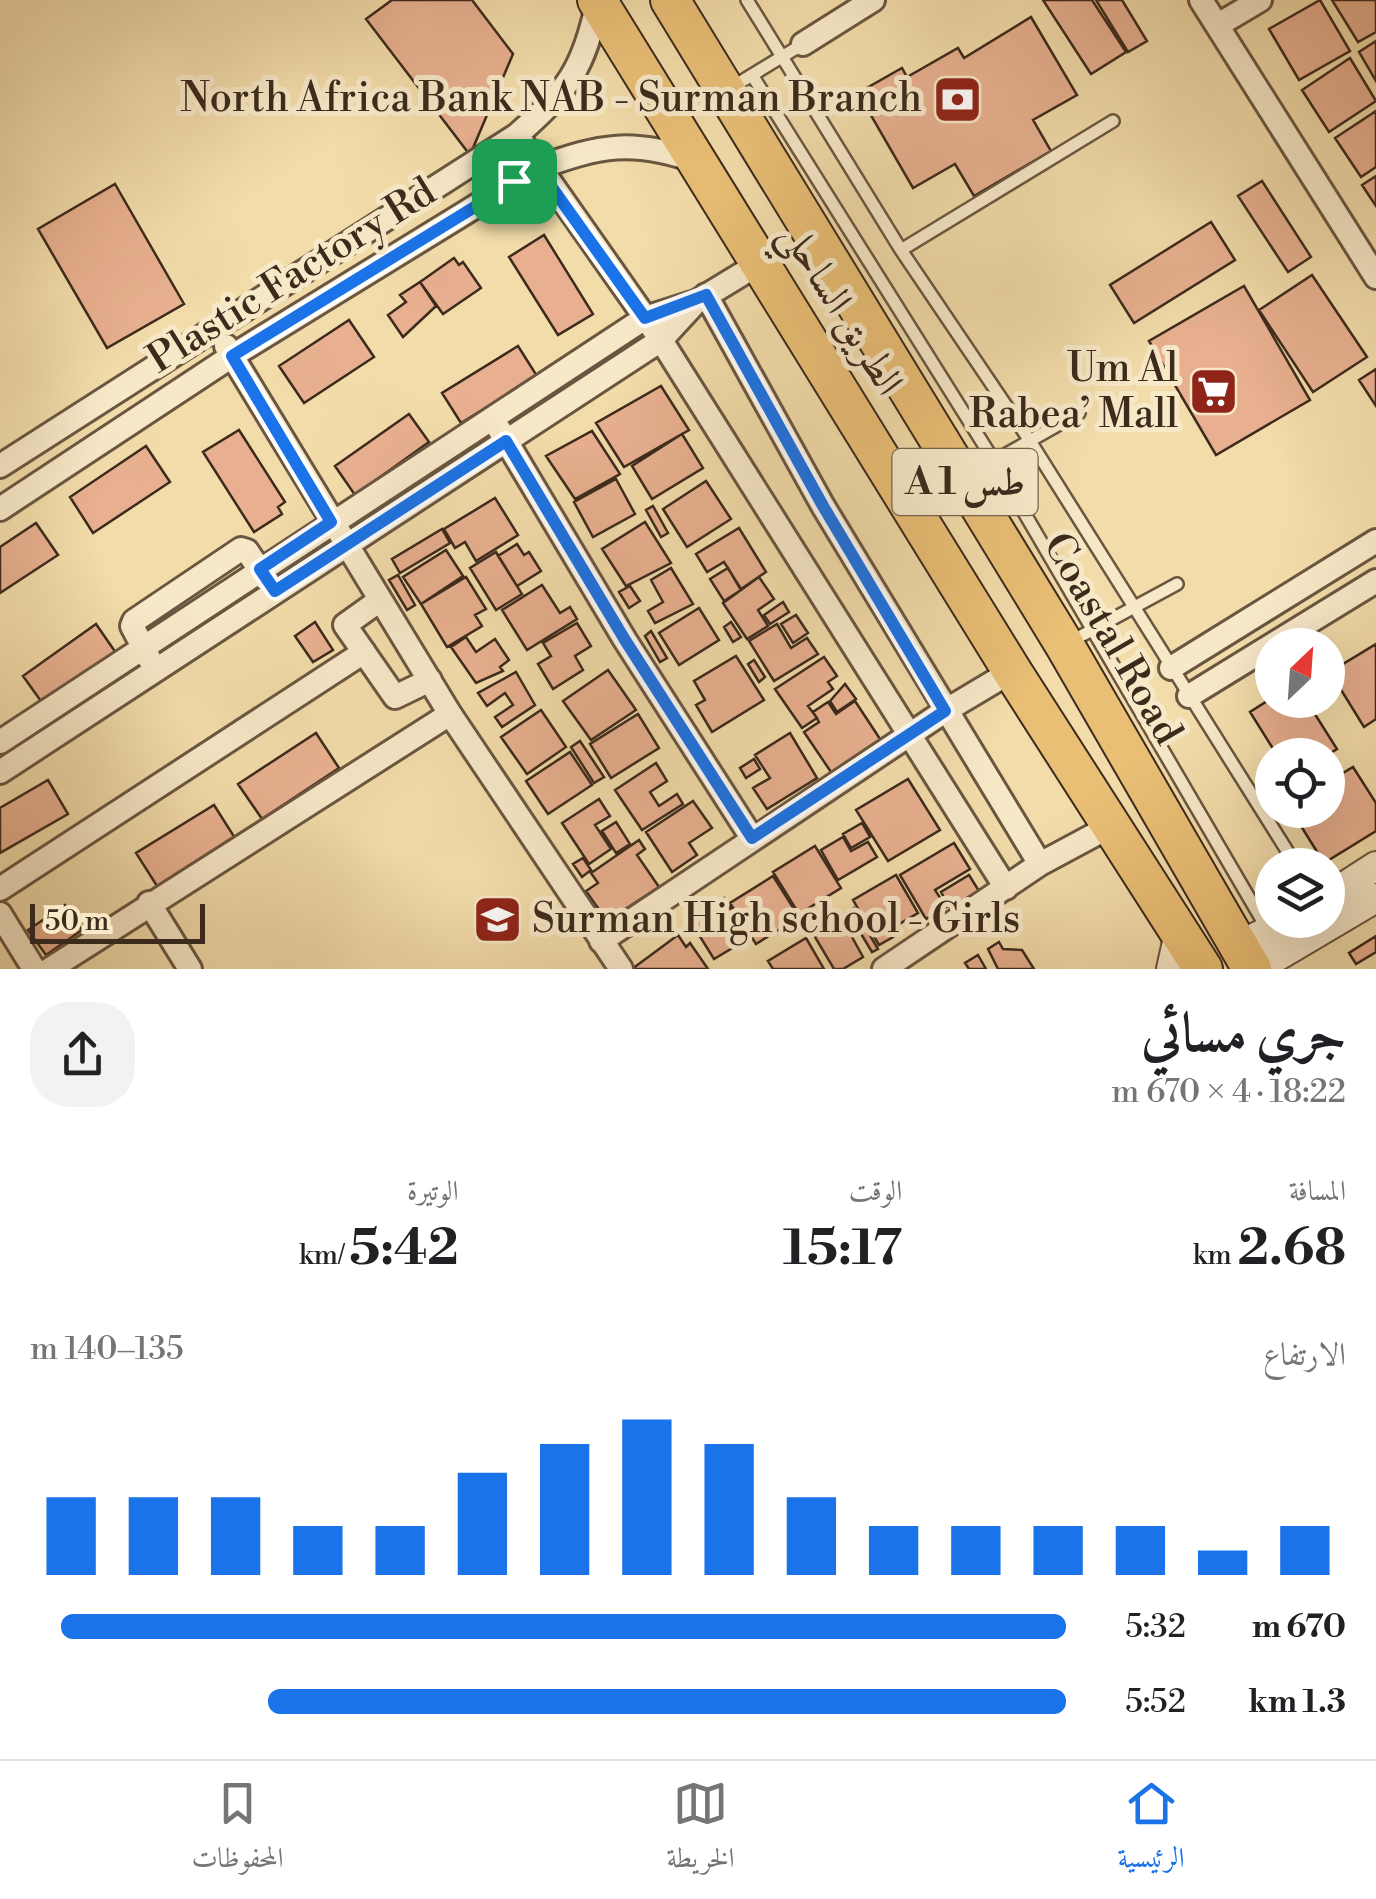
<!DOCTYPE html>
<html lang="ar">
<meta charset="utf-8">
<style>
:root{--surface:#fff;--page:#f2f2f2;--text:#202124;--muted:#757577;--line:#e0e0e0;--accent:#1a73e8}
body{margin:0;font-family:"Libre Bodoni",Amiri,serif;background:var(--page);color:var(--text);direction:rtl;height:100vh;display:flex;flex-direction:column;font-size:38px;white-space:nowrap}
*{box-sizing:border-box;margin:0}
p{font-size:32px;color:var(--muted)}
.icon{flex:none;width:55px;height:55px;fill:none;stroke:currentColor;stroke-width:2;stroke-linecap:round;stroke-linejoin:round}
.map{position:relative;height:969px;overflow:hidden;direction:ltr}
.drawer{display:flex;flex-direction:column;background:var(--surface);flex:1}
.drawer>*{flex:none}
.needle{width:65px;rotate:25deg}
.fabs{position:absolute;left:1255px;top:628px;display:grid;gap:20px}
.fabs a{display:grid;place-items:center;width:90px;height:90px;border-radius:50%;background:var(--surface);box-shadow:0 10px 40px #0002;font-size:50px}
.scale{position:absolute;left:30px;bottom:25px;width:175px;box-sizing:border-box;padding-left:10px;border:5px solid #3c2a1c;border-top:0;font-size:28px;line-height:35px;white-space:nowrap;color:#3c2a1c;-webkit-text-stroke:8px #f7e8c8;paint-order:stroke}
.pin{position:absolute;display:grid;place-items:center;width:85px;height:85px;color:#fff;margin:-42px;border-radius:20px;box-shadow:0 5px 15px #0006}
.round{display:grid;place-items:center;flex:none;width:105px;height:105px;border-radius:40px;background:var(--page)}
.head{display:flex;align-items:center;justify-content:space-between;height:170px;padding:0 30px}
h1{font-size:55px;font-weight:700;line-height:75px}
.figures{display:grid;grid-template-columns:repeat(3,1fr);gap:15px;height:170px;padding:10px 30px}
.figures div{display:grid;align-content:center}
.figures b{font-size:50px;font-weight:700}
.figures small{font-size:28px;font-weight:400}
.figures p{font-size:28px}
.chart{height:280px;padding:20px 30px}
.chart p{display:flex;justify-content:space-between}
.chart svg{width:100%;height:180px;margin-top:10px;stroke:var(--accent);stroke-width:6}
ul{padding:0 30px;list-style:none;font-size:32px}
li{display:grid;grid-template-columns:160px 120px 1fr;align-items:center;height:75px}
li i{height:25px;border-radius:12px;background:var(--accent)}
.tabs{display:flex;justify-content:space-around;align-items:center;height:140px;border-top:2px solid var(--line);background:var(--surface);font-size:28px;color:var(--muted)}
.tabs a{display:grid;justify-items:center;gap:5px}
.tabs .active{color:var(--accent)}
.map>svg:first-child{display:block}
.building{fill:#e8b090;stroke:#3c2a1c;stroke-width:2.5}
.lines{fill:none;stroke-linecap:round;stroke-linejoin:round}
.service-casing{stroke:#6a5640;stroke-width:16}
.minor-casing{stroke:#6a5640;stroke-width:28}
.tertiary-casing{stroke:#6a5640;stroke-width:32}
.trunk-casing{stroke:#3c2a1c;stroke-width:42}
.service{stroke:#f7e8c8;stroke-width:11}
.minor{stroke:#f7e8c8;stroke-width:22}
.tertiary{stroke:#f7e8c8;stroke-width:28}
.trunk{stroke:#e9be75;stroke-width:38}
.route-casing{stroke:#fff;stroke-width:20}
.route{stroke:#1a73e8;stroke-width:12}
.labels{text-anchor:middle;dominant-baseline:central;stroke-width:10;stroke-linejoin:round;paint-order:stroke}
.shield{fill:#f7e8c8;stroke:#746350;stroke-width:2.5}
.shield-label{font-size:38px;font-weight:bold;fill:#3c2a1c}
.poi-label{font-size:40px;fill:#3c2a1c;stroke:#f7e8c8;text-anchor:end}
.street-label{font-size:40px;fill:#3c2a1c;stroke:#f7e8c8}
</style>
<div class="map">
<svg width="1376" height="969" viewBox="0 0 1376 969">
<rect width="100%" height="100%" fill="#f2dcaa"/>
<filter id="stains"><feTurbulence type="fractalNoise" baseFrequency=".002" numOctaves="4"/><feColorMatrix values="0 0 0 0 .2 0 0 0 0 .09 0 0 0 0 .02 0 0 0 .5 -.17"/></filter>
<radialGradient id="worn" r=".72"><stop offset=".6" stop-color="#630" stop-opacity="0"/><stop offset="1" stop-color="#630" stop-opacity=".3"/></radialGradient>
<path class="building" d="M392 0H472L513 54 470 155 366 19Z
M1043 0H1092L1126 52 1091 74Z
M1096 0H1122L1147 41 1128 52Z
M1320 0 1350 51 1299 80 1269 29Z
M1332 0H1376V32L1358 42Z
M1031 17 1077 95 1033 120 1051 151 974 196 955 164 913 188 858 93 902 68 907 77 958 48 964 58Z
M1376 41V81L1359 52Z
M1350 58 1376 101 1329 132 1302 90Z
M1376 111V167L1361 177 1335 138Z
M1376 176V206L1362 185Z
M1262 181 1311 257 1288 272 1238 196Z
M115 184 184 304 107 348 38 229Z
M1211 222 1235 260 1134 323 1110 285Z
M544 235 593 314 558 335 509 257Z
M454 258 459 265 463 262 481 288 443 314 420 282Z
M1312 275 1367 357 1313 392 1259 310Z
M420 282 436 306 403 337 388 315 406 302 400 295Z
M1244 286 1310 400 1216 455 1149 341Z
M349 320 374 357 304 403 279 366Z
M518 346 537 376 461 423 442 393Z
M1376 369V406L1359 380Z
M661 386 689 430 624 467 596 423Z
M409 414 429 442 355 495 335 466Z
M239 430 285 502 278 507 282 514 254 532 203 452Z
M592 431 620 474 575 499 546 456Z
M682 434 703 468 652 499 632 466Z
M146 446 170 482 93 533 70 497Z
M616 479 635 514 593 537 574 502Z
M706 481 731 519 687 547 663 509Z
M495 498 518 535 476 561 465 542 455 548 444 529Z
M653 506 668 533 661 537 646 510Z
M645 522 671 563 626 586 602 549Z
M36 523 58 555 0 593V547Z
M739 528 766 572 741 589 724 562 707 572 696 554Z
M442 529 450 543 400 573 392 559Z
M517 544 524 555 529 552 541 571 517 586 498 556Z
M446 550 463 576 421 604 403 577Z
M496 552 522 594 496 610 470 568Z
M671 568 693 604 655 623 648 611 663 602 651 580Z
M728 568 741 590 724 601 710 579Z
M398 575 415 605 407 610 389 580Z
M466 577 486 609 475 615 482 626 447 647 421 604Z
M759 577 774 599 758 610 768 626 747 639 723 603Z
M542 585 560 613 570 607 577 619 527 650 502 610Z
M630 586 640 601 629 608 619 592Z
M783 602 789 612 770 624 764 615Z
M699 608 719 640 679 665 659 633Z
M796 615 808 633 793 643 781 624Z
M315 622 333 650 313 662 295 636Z
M731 622 741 637 733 642 724 627Z
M577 623 591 646 575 656 583 670 553 689 538 664 551 656 543 643Z
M96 624 116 653 43 704 23 676Z
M777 624 791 648 807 638 818 654 774 681 749 641Z
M651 631 667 658 660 662 645 636Z
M466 637 476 652 495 639 509 660 500 667 503 671 476 683 451 647Z
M1376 644V719L1364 727 1330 672Z
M736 656 764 700 712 732 696 705 705 700 694 681Z
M824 657 837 676 828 682 833 689 808 706 817 718 802 728 775 689Z
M754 660 765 677 759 682 748 664Z
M608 670 636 710 591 740 563 701Z
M516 672 535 705 502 727 495 717 513 705 505 693 487 706 478 693Z
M845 684 856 699 837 712 830 701Z
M1272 698 1306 700 1337 749 1327 755H1277L1250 712Z
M855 701 882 742 833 775 804 732 819 722 813 712 828 702 836 714Z
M541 710 566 747 527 774 501 737Z
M638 714 659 748 611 778 590 744Z
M316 733 339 768 262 819 238 784Z
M790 733 817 778 767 809 753 788 770 778 755 755Z
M580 741 604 777 594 783 571 747Z
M570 752 592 785 548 814 526 781Z
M754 759 760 769 746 778 740 768Z
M656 763 667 781 650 792 659 806 677 794 683 804 642 830 615 790Z
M1353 767 1376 803V831L1324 863 1291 810H1328V782Z
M908 779 940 830 888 861 856 810Z
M48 780 68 814 0 853V808Z
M599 799 610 816 595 825 611 849 589 864 562 823Z
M693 801 712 828 689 843 697 855 672 872 646 832Z
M214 805 235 838 157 886 136 853Z
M616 822 630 844 616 853 602 831Z
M862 823 870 837 851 848 843 834Z
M843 837 851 851 868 842 877 857 838 880 821 850Z
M639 840 645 849 637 855 659 887 607 921 586 891 598 883 591 873Z
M954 843 970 869 935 890 946 907 926 919 900 875Z
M815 846 841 888 799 914 773 872Z
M583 858 591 870 582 877 573 864Z
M896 875 918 913 889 930 893 937 879 945 853 900Z
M969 875 979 891 950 908 941 892Z
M773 876 799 917 756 944 730 903Z
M724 898 749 938 714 959 689 919Z
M65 905 82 930 46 955 28 930Z
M854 908 878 949 872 952 860 932 852 937 863 957 843 969H834L812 932Z
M678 935 686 947 690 943 708 969H632Z
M1376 936V952L1356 964 1349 953Z
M806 938 824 969H773L768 961Z
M999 942 1003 949 1022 950 1034 969H998L988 949Z
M978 955 986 969H969L965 963Z"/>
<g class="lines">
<defs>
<path id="service" d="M747 0 901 250 1030 441 1296 865
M752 75 994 461 1269 932
M729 89 803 44
M901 250 1113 121
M964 471 994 461 1079 413
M1068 643 1177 584"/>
<path id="minor" d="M1201 0 1376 277
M1218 25 1260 0
M803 44 873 0
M517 135 661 340 1006 888
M706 295 823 506 1040 864
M226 346 450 714 621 969
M499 429 625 640 752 838
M0 466 517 135C568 90 584 69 598 1
M0 509 232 356 538 168C601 145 632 139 696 161
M380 600 345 625 395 697 430 680
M150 660 132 626 134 621 241 549 247 551 266 579
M1171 668 1376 541
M1189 696 1376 581
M0 742 645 318 692 303
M0 772 661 340 696 302 760 263
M0 889 364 652
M149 903 190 969
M0 914 34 969
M601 941 945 711 1012 671
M50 969 450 714
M884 969 1040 864 1109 827"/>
<path id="tertiary" d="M1328 897 1376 866
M1237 946 1291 920
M1171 969 1179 933
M1256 969 1376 898"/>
<path id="trunk" d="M597 0 1012 671 1203 969
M670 0 1064 644 1252 969"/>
</defs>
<use href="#service" class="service-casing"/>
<use href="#minor" class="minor-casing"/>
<use href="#tertiary" class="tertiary-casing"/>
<use href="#trunk" class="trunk-casing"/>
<use href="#service" class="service"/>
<use href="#minor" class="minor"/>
<use href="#tertiary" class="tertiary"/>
<use href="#trunk" class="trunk"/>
</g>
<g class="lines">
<defs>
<path id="route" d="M538 168 645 318 706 295 823 506 945 711 752 838 625 640 506 441 275 591 260 569 331 522 232 356Z"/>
</defs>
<use href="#route" class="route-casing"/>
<use href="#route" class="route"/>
</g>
<defs>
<symbol id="bank-square" viewBox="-11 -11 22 22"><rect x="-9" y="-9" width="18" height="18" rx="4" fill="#8f2418" stroke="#f7e8c8"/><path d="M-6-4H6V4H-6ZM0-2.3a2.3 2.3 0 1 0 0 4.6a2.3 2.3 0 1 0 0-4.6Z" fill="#fff"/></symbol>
<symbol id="supermarket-square" viewBox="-11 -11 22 22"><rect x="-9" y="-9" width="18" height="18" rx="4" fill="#8f2418" stroke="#f7e8c8"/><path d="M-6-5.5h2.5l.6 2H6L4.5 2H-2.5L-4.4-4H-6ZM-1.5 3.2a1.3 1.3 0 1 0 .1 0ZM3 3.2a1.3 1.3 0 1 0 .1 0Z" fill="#fff"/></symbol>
<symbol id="school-square" viewBox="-11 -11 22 22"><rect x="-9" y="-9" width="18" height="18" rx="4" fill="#8f2418" stroke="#f7e8c8"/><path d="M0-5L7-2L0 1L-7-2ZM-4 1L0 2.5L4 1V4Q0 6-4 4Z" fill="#fff"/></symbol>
</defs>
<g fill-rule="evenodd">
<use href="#bank-square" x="930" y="72" width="55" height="55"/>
<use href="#supermarket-square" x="1186" y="364" width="55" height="55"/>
<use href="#school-square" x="470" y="892" width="55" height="55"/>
</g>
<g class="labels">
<rect class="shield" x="892.5" y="449" width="145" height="66" rx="8"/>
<g class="shield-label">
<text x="965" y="482">A 1 طس</text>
</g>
<g class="poi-label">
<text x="922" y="99">North Africa Bank NAB - Surman Branch</text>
<text x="1178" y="369">Um Al<tspan x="1178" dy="46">Rabea’ Mall</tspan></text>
<text x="532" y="920" text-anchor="start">Surman High school - Girls</text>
</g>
<g class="street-label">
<text transform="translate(292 276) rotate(-32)">Plastic Factory Rd</text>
<text transform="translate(841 309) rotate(58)">الطريق الساحلي</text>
<text transform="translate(1112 639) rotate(60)">Coastal Road</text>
</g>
</g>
<rect width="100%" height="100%" filter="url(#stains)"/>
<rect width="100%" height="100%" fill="url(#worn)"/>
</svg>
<div class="fabs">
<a><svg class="needle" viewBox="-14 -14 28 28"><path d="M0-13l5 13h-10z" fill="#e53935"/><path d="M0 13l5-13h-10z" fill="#757577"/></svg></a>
<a><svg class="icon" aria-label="locate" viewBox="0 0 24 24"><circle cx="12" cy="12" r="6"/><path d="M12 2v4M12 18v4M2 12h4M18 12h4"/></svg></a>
<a><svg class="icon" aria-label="layers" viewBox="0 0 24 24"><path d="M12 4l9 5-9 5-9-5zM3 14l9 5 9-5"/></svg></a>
</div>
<div class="scale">50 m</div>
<div class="pin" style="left:514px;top:181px;background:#1e9e55"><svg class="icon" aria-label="arrive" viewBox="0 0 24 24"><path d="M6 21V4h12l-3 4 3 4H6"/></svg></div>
</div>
<section class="drawer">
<div class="head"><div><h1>جري مسائي</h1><p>18:22 · 4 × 670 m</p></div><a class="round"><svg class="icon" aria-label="share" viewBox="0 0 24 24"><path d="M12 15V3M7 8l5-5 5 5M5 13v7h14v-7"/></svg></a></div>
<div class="figures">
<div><p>المسافة</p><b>2.68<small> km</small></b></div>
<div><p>الوقت</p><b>15:17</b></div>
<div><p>الوتيرة</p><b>5:42<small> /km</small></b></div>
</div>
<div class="chart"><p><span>الارتفاع</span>135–140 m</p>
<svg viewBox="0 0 160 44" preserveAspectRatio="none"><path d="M5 44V25M15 44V25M25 44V25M35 44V32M45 44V32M55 44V19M65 44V12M75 44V6M85 44V12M95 44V25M105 44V32M115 44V32M125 44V32M135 44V32M145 44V38M155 44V32"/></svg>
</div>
<ul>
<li><b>670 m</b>5:32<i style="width:97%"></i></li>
<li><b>1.3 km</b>5:52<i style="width:77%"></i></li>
</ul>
</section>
<nav class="tabs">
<a class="active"><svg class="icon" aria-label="home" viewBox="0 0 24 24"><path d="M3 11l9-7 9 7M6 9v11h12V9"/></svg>الرئيسية</a>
<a><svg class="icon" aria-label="map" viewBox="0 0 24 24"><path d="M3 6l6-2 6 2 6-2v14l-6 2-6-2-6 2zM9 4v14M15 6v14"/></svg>الخريطة</a>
<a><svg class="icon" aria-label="saved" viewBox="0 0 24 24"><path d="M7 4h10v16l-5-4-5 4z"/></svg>المحفوظات</a>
</nav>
